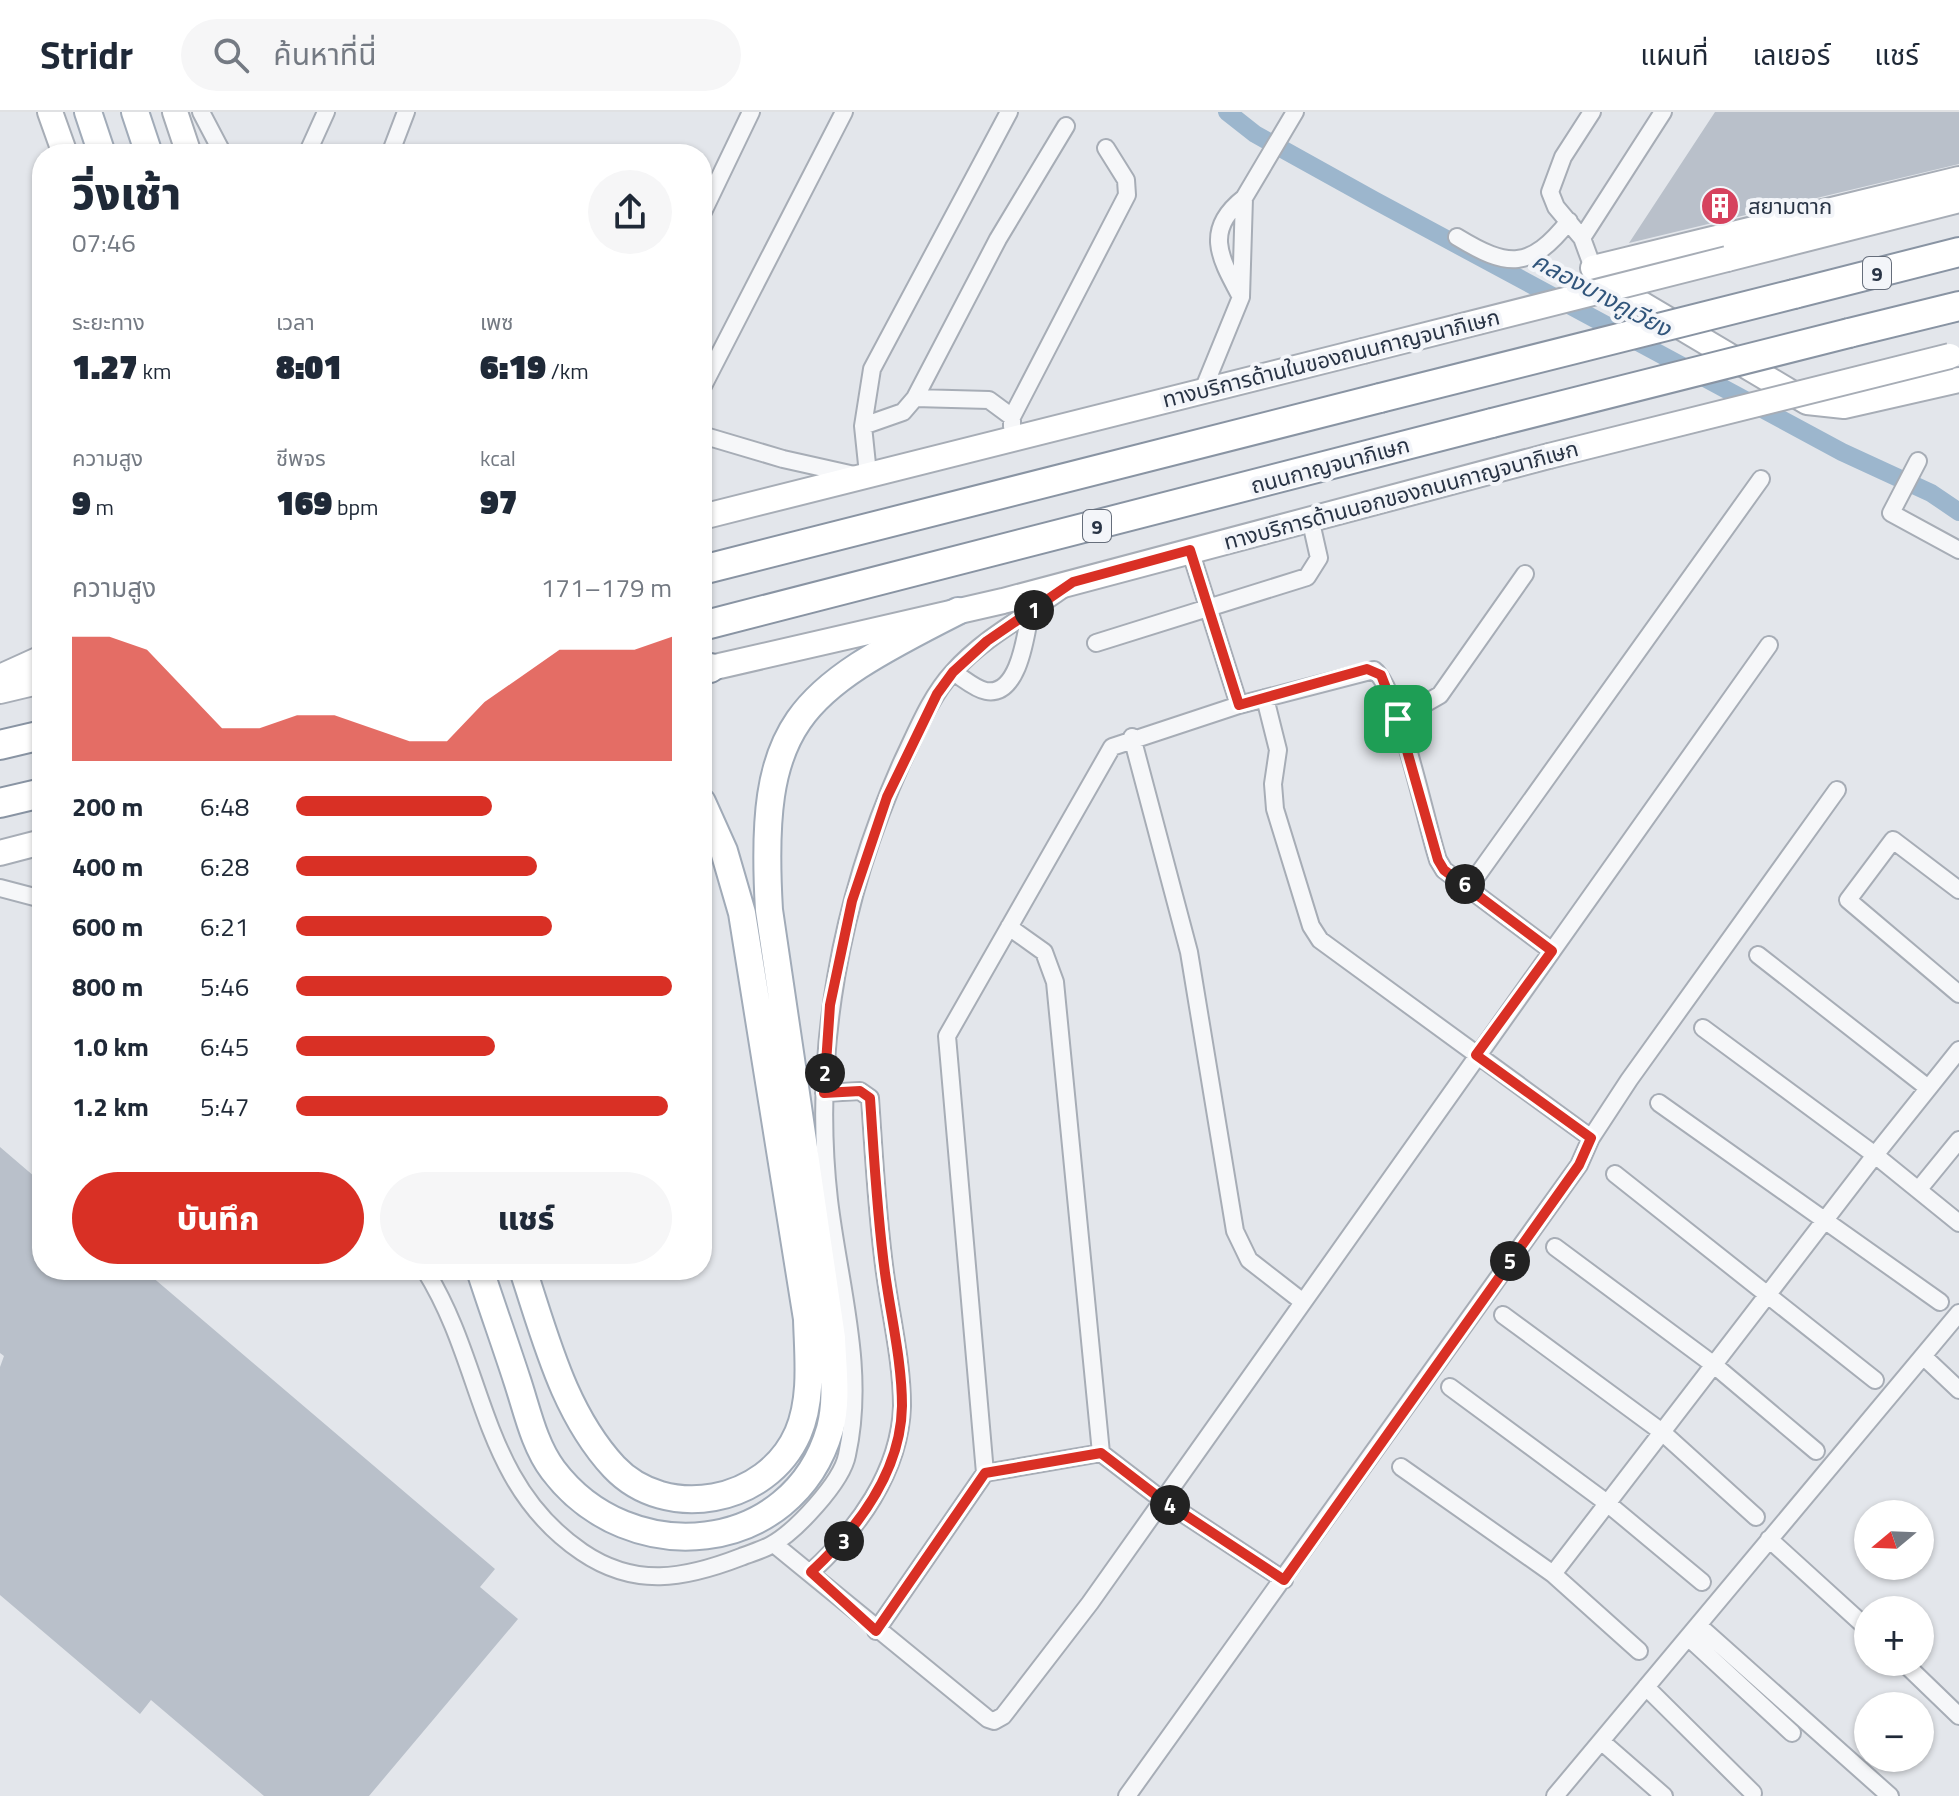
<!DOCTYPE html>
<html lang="th">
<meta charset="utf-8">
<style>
:root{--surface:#fff;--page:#f6f6f7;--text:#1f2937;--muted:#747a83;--line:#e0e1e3;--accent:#d93025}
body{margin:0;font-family:"Titillium Web","Noto Sans Thai",sans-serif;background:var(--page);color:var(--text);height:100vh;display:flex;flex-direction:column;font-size:30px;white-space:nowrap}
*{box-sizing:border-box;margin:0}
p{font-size:26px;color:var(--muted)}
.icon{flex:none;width:44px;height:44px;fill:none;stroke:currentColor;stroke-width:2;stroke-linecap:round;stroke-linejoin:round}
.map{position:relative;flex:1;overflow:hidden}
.details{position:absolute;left:32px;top:32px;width:680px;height:1136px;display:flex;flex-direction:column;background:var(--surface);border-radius:32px;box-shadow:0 2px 6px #0004}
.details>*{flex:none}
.needle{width:52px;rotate:251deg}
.controls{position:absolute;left:1854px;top:1388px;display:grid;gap:16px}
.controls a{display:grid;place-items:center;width:80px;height:80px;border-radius:50%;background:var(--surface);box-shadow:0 2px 6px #0004;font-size:40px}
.pin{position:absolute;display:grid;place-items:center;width:68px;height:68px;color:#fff;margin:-34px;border-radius:16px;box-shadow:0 4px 12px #0006}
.km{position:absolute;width:40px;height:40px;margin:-20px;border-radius:50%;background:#222;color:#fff;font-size:22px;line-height:40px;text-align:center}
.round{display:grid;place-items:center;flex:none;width:84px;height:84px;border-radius:42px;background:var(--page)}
.head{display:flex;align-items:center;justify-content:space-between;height:136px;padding:0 40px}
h1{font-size:44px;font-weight:800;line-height:60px}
.stats{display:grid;grid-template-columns:repeat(3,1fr);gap:12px;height:136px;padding:8px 40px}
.stats div{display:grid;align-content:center}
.stats b{font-size:34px;font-weight:800}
.stats small{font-size:22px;font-weight:400}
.stats p{font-size:22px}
.chart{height:224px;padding:16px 40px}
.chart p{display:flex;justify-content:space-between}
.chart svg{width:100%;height:144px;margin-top:8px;fill:var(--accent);opacity:.7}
.primary-button{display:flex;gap:16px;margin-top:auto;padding:16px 40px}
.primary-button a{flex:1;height:92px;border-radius:48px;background:var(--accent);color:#fff;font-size:32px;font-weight:800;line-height:92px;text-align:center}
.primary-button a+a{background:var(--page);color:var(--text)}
ul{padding:0 40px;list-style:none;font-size:26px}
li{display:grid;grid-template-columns:128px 96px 1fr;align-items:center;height:60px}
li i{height:20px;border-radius:10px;background:var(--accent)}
header{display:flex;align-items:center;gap:48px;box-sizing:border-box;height:112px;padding:0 40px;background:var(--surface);border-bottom:2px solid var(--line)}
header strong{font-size:38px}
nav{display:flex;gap:44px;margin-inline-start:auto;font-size:28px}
.search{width:560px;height:72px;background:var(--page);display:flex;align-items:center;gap:20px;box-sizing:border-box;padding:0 28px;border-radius:44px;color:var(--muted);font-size:30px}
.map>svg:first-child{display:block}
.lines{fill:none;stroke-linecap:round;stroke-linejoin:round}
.canal{stroke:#9cb6cd;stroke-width:18}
.building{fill:#b9c0ca}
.minor-casing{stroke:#a7adb6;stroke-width:20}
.secondary-casing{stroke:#a7adb6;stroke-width:28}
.primary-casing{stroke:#a1abb8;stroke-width:30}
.trunk-casing{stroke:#8994a3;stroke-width:32}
.minor{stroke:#f6f7f9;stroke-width:16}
.secondary{stroke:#fff;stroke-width:24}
.primary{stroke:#fff;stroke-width:26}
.trunk{stroke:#fff;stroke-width:28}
.secondary-bridge-casing{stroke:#a7adb6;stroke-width:28;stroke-linecap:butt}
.trunk-bridge-casing{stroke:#8994a3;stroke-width:32;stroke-linecap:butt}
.secondary-bridge{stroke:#fff;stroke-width:24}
.trunk-bridge{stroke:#fff;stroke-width:28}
.route-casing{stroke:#fff;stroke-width:16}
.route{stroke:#d93025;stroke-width:10}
.labels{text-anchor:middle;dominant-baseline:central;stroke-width:8;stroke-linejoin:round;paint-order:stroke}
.shield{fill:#f3f5f9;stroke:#666e7b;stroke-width:2}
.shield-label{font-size:20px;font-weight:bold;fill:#293445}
.poi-label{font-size:22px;fill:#293445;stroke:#f3f5f9;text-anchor:start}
.street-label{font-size:22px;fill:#293445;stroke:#f3f5f9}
.water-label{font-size:24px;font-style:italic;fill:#31557b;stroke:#f3f5f9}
</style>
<header>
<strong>Stridr</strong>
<div class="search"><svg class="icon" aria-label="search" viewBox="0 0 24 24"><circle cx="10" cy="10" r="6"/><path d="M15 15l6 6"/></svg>ค้นหาที่นี่</div>
<nav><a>แผนที่</a><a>เลเยอร์</a><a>แชร์</a></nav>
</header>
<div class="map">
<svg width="1959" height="1684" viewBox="0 0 1959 1684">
<rect width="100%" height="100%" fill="#e3e6eb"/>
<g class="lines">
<path class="canal" d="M1227 0 1255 22 1374 88 1842 340 1931 381 1959 400"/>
</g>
<path class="building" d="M1715 0H1959V52L1629 131Z
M0 1035 42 1071V1158H144L495 1457 480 1475 518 1507 369 1684H264L151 1588 140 1602 0 1483V1255L4 1244 0 1241Z"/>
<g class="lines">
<defs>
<path id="minor" d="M201 0 223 42
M1592 0 1563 45 1550 80 1556 95 1582 126 1593 156
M307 42 326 0
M390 42 406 0
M702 102 751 0
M1457 125C1508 156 1530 158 1569 109
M1582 126 1663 0
M1241 185C1220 146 1203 118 1244 86
M702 276 844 0
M1203 278 1241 185 1244 86 1295 0
M915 286 989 288 1012 305V315
M1012 305 1127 83 1126 68 1106 36
M863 314 903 300 915 286 998 127 1066 14
M702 323 783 347 859 364
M1918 349 1891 401 1959 438
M868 362 863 314 872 257 1009 0
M1190 438 1239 593
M1096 531 1307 465 1319 446 1310 406
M953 560C963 566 975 577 986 579 1019 585 1026 522 1030 501
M1265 586 1278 638 1273 672 1275 697 1311 814 1320 828 1591 1026
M1398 607 1440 583 1525 462
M1132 625 1189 840 1235 1119 1249 1148 1303 1190
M1469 775 1761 367
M0 776 42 787
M1959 778 1893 728 1848 788 1959 882
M1009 815 1044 840 1055 870 1101 1341
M1758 843 1928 976
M1703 916 1875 1043 1959 938
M1659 991 1940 1190
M1615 1062 1875 1268
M1919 1077 1959 1028
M1555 1135 1714 1253 1816 1339
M425 1158C486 1255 479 1370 582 1440 635 1476 684 1467 741 1445 751 1441 762 1438 771 1433 795 1420 842 1370 847 1343 866 1257 839 1173 829 1088 812 939 841 786 902 650 917 619 930 585 953 560 983 526 1026 504 1062 478
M1503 1203 1662 1320 1756 1405
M1923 1244 1959 1278
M1450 1275 1607 1391 1702 1470
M1401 1355 1553 1462 1639 1539
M985 1361 1101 1341 1161 1387 1284 1468
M1769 1427 1868 1517
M774 1432 988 1607 994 1609 1003 1604 1090 1491 1769 533
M811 1460C857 1418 900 1360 902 1294 902 1250 891 1205 885 1161 877 1103 874 1044 870 986L860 979 824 981
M1553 1462 1875 1043 1959 1111
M1698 1513 1890 1684
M876 1519 985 1361 947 924 1112 635 1239 593 1374 558C1398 575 1426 712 1438 748L1444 758 1552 839
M1688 1525 1792 1621
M1903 1550 1959 1604
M1646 1575 1753 1681
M1601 1629 1664 1684
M1127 1684 1579 1053 1591 1026 1629 968 1837 678
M1555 1684 1959 1201"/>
<path id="secondary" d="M50 0 65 42
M175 0 189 42
M1959 67 1593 156 1603 169 1807 290 1844 294 1959 268
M1727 147 1959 88
M702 405 1363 239
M702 558 1003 489 1549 344
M0 565 42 546
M0 579 42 569
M0 741 42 730"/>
<path id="primary" d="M88 0 102 42
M135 0 149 42
M480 1158C492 1195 505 1231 517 1268 527 1298 534 1333 553 1358 629 1459 793 1445 830 1317 838 1288 833 1256 832 1226L769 798C758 609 796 581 958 499
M523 1158C546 1227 564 1301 614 1355 666 1410 767 1392 798 1321 813 1286 808 1244 807 1207L742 801 724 739 702 690"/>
<path id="trunk" d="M1794 182 1959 140
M1849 221 1959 194
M702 458 1380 286
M702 514 1492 311
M702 556H710
M0 633 42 623
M0 691 42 681"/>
</defs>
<use href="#minor" class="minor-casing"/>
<use href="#secondary" class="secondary-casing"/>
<use href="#primary" class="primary-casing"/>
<use href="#trunk" class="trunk-casing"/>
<use href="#minor" class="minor"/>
<use href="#secondary" class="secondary"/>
<use href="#primary" class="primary"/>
<use href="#trunk" class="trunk"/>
<defs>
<path id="secondary-bridge" d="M1363 239 1727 147
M1549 344 1950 244"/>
<path id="trunk-bridge" d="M1380 286 1794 182
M1492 311 1849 221"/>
</defs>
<use href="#secondary-bridge" class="secondary-bridge-casing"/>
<use href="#trunk-bridge" class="trunk-bridge-casing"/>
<use href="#secondary-bridge" class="secondary-bridge"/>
<use href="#trunk-bridge" class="trunk-bridge"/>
</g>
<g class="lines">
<defs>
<path id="route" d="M1190 438 1239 593 1367 557 1381 563 1398 607 1438 748 1444 758 1552 839 1476 943 1591 1026 1579 1053 1284 1468 1161 1387 1101 1341 985 1361 876 1519 811 1460C856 1418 901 1360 902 1294 902 1250 891 1205 885 1161 877 1103 874 1044 870 986L860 979 824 981 830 893 852 789 887 685 937 582 953 560 987 529 1073 470Z"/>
</defs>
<use href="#route" class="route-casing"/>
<use href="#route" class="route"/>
</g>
<defs>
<symbol id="building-disc" viewBox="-11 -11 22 22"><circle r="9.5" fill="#d6425e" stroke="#f3f5f9"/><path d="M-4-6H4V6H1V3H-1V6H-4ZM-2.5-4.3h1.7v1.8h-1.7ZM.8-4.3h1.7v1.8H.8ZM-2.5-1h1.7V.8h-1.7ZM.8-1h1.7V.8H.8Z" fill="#fff"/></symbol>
</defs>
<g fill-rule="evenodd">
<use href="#building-disc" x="1698" y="72" width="44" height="44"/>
</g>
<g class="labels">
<g class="shield">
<rect x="1863" y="145" width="28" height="32" rx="6"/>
<rect x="1083" y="398" width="28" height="32" rx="6"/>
</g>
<g class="shield-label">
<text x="1877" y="161">9</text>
<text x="1097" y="414">9</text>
</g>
<g class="poi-label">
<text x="1748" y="94">สยามตาก</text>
</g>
<g class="street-label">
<text transform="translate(1331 246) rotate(-14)">ทางบริการด้านในของถนนกาญจนาภิเษก</text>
<text transform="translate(1330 353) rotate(-15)">ถนนกาญจนาภิเษก</text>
<text transform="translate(1401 383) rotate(-15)">ทางบริการด้านนอกของถนนกาญจนาภิเษก</text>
</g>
<g class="water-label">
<text transform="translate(1602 182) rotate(28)">คลองบางคูเวียง</text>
</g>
</g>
</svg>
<div class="controls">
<a><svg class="needle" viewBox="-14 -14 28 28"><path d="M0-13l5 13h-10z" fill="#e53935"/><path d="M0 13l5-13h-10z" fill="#747a83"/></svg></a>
<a>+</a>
<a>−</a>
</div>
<div class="pin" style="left:1398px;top:607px;background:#1e9e55"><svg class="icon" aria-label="arrive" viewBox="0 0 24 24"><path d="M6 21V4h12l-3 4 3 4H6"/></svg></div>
<b class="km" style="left:1034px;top:498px">1</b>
<b class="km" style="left:825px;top:961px">2</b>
<b class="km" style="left:844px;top:1429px">3</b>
<b class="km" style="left:1170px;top:1393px">4</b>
<b class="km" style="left:1510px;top:1149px">5</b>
<b class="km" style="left:1465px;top:772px">6</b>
<section class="details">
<div class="head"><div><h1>วิ่งเช้า</h1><p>07:46</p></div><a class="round"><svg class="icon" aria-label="share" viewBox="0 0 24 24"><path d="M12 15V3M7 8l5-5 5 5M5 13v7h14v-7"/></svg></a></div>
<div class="stats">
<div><p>ระยะทาง</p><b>1.27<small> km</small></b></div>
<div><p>เวลา</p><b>8:01</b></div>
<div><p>เพซ</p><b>6:19<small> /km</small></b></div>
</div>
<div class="stats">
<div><p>ความสูง</p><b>9<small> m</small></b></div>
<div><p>ชีพจร</p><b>169<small> bpm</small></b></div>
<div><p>kcal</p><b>97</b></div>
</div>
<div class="chart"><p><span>ความสูง</span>171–179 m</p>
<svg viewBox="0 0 160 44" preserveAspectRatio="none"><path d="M0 44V6L10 6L20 10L30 22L40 34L50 34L60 30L70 30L80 34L90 38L100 38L110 26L120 18L130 10L140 10L150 10L160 6V44z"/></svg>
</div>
<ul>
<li><b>200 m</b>6:48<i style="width:52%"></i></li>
<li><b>400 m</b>6:28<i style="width:64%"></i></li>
<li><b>600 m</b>6:21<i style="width:68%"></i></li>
<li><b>800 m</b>5:46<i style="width:100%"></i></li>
<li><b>1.0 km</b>6:45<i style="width:53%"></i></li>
<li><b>1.2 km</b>5:47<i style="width:99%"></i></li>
</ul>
<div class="primary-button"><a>บันทึก</a><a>แชร์</a></div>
</section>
</div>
